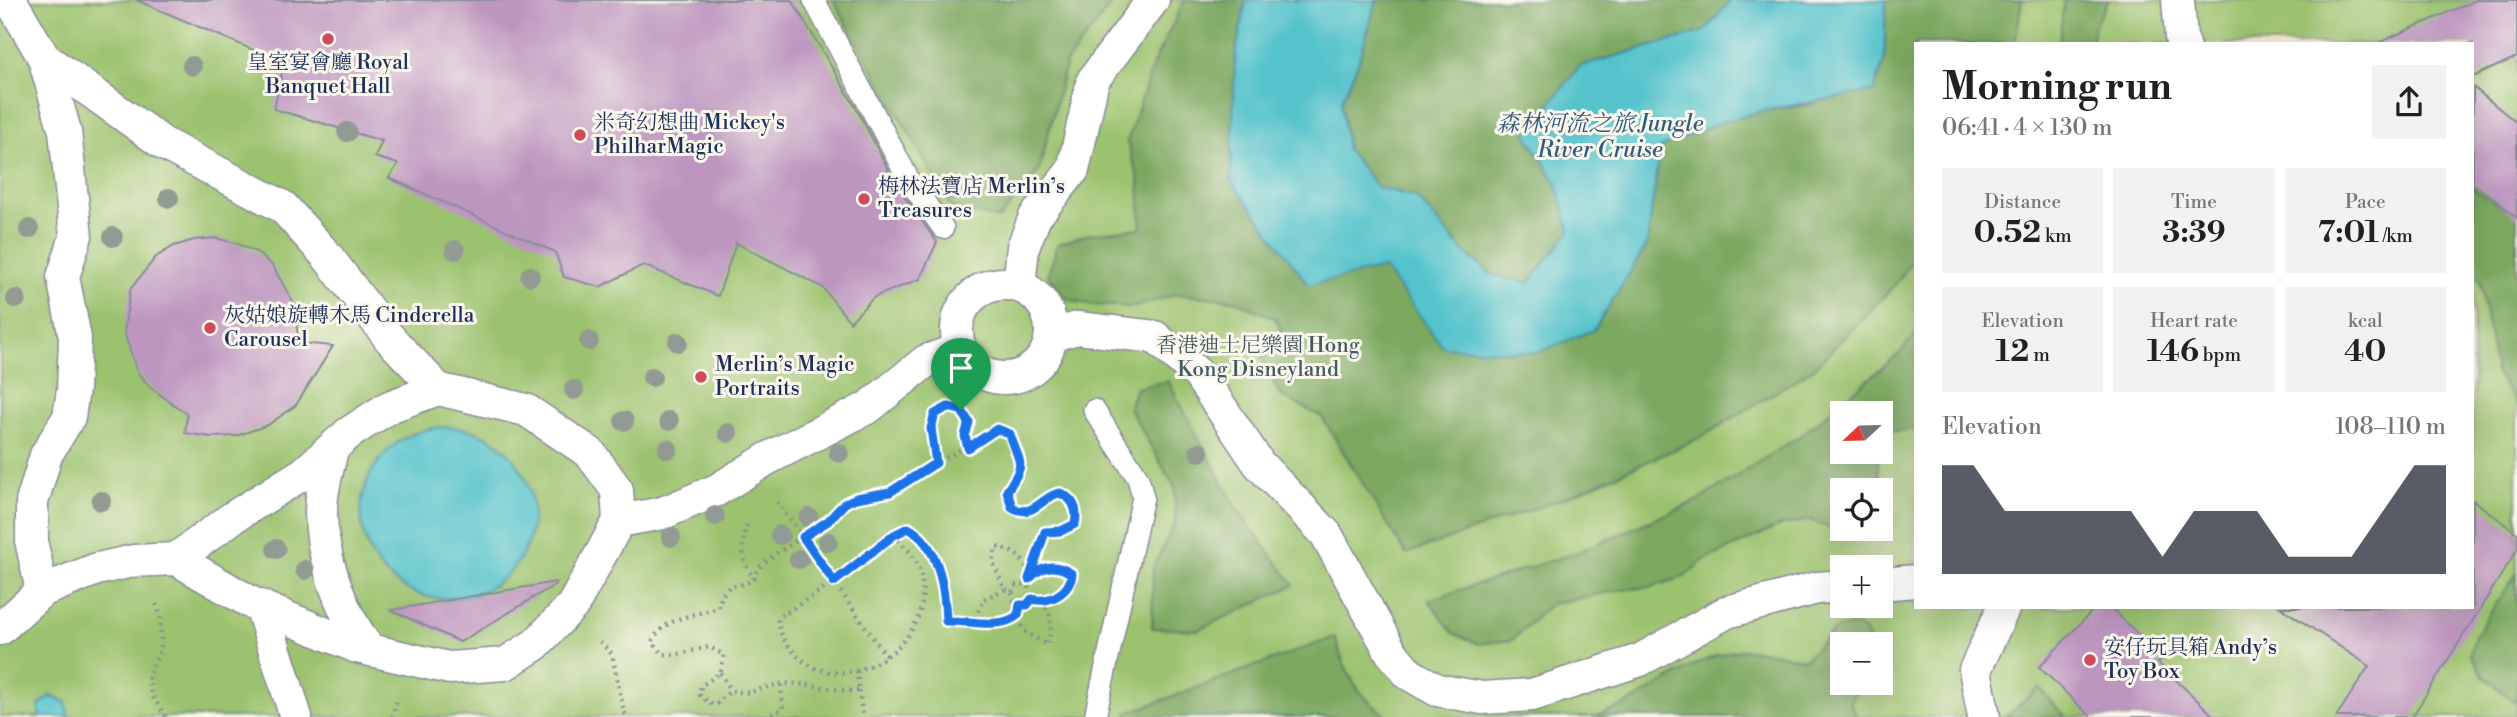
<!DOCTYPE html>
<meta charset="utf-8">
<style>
:root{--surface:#fff;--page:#f2f2f2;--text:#202124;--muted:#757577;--accent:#111827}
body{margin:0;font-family:"Libre Bodoni","Noto Serif TC",serif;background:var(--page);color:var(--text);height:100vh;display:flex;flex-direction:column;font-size:26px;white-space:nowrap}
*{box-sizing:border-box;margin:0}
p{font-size:23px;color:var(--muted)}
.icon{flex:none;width:38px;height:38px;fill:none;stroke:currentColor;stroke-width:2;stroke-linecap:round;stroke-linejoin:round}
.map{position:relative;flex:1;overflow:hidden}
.drawer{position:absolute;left:1914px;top:42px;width:560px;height:567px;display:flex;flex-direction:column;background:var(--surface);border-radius:0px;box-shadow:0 7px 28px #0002}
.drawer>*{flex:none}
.needle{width:46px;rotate:248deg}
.controls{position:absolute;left:1830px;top:401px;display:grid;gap:14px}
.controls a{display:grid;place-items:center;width:63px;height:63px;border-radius:0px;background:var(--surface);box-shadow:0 7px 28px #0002;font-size:35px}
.pin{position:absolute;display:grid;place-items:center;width:60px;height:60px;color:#fff;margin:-72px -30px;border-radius:50% 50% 50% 0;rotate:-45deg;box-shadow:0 0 7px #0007}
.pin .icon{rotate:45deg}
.round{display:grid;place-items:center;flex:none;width:74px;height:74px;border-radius:0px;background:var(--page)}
.head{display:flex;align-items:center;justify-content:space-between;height:119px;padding:0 28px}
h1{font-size:38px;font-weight:700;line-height:52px}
.metrics{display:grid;grid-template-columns:repeat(3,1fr);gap:10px;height:119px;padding:7px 28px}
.metrics div{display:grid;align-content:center;border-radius:0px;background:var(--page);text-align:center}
.metrics b{font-size:30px;font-weight:700}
.metrics small{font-size:19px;font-weight:400}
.metrics p{font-size:19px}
.chart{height:196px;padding:14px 28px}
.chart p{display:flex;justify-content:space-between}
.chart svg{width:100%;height:126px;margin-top:7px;fill:var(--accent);opacity:.7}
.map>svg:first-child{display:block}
.green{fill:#9bc26e;stroke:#5b7866;stroke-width:2;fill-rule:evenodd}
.forest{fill:#7ca861;stroke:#4c6c60;stroke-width:2}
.water{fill:#55c3cc;stroke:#387995;stroke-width:2}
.building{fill:#bd96c0}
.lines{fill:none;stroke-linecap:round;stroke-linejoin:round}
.service-casing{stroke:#888b97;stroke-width:24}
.pedestrian-casing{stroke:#888b97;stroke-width:35}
.path{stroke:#888b97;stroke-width:4.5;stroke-dasharray:2 5;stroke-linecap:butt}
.service{stroke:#fff;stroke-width:21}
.pedestrian{stroke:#fff;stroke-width:32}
.tree{fill:#929a94}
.route-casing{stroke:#fff;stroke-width:14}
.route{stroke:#1a73e8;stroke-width:9}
.poi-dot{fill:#d1495b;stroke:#fbf7ec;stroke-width:2.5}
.labels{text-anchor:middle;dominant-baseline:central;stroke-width:6;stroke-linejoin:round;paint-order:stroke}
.poi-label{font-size:21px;fill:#1b2f5e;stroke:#fbf7ec;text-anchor:start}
.park-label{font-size:21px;fill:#415b63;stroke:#fbf7ec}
.water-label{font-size:23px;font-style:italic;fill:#2c5b7f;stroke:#fbf7ec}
</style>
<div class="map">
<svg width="2517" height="717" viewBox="0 0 2517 717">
<rect width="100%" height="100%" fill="#fbf7ec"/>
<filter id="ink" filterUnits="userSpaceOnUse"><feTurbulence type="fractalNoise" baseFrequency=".0143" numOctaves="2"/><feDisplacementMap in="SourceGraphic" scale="14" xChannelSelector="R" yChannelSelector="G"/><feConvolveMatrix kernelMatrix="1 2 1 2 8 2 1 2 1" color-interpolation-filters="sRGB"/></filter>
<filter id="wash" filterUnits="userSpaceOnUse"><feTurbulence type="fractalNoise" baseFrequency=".00686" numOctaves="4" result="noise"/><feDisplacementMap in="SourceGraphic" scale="28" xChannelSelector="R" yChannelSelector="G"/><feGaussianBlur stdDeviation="1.57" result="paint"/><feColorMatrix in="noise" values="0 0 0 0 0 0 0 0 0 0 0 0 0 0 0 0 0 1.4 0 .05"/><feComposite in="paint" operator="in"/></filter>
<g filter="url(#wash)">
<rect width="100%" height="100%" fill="#f4e7d0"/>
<path class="green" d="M0 0H2517V717H0ZM1916 44H2473V607H1916ZM1843 413H1881V452H1843ZM1843 490H1881V528H1843ZM1843 567H1881V606H1843ZM1843 644H1881V682H1843Z"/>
<path class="forest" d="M833 0H1115L1066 63 1039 171 999 219 952 208Z
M1185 0H1246L1235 57 1443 347 1594 330 1647 245 1660 148 1716 124 1762 111 1813 104 1884 60 1886 0H2022L2015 44H1916V255L1896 284 1813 369 1698 439 1567 497 1406 554 1322 417 1280 395 1262 358 1285 338 1276 319 1234 300 1176 294 1136 307 1093 305 1067 299 1048 275 1058 244 1089 234 1141 228 1139 180 1127 142 1154 62Z
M1377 0H1731L1705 31 1580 66 1526 134 1557 184 1570 231 1529 283 1493 275 1465 253 1416 197 1377 187 1347 149 1341 102 1358 63Z
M2064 0H2109L2094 26 2091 44H2059Z
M2473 188 2503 207 2517 191V404L2496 373 2480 280 2473 271Z
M1916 333V429L1881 432V413H1843V452H1877L1879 477 1886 481 1881 515V490H1843V528L1863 529 1836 531 1810 520 1780 526 1704 560 1684 577 1651 587 1620 590 1551 604 1512 640 1479 644 1453 633 1429 600 1575 553 1697 501 1803 434 1900 353Z
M1168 381 1236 508 1294 585 1198 630 1152 628 1153 567 1175 524V488L1129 408 1136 388Z
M2517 573V694L2514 702 2483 675 2470 654 2476 634Z
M1854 625 1865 632 1872 644H1843V682L1860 683 1850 703 1857 717H1593C1648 702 1686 657 1741 650 1757 648 1787 657 1805 659L1834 630Z
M1335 637C1345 672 1357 697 1389 717H1126L1127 713Z
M2039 688 2066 717H2006V716Z"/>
<path class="water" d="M1246 0H1377L1358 63 1341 102 1347 149 1377 187 1416 197 1465 253 1493 275 1529 283 1570 231 1557 184 1526 134 1580 66 1705 31 1731 0H1886L1884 60 1874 91 1762 111 1716 124 1660 148 1647 245 1594 330 1536 353 1443 347 1384 268 1309 285 1231 181 1235 57Z
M361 513a86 86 0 1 1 172 0a86 86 0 1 1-172 0Z
M50 696 65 701 69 717H39V705Z"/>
<g id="blocks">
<path class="building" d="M136 0H792L856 108 898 188 937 242 920 279 874 297 850 322 822 287 736 243 718 296 643 265 600 287 564 277 555 252 389 178 398 164 375 157 382 141 274 109 284 63Z
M2476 0H2517V57L2473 77V44H2376Z
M2473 87 2517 123V218L2473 183Z
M215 238 236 243 256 252 272 265 293 302 299 343 333 346 296 405 268 425 236 436 211 437 185 433 187 414 151 388 137 372 124 332 130 290 156 257 174 246 194 240Z
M2473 500 2517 533V550L2412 717H2336L2369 666 2280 607H2473Z
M555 582 556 584 460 642 391 610Z
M2096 607H2110L2163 658 2158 663 2215 717H2091L2039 667Z"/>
</g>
</g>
<g filter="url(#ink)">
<use href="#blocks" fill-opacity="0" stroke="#888b97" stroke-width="2"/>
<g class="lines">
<defs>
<path id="service" d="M814 0 910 182 943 228
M1094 410 1138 478 1143 497 1095 717"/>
<path id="pedestrian" d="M2178 0 2181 38 2184 44
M11 1 44 58
M957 331a47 47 0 1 1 94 0a47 47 0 1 1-94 0Z
M1019 286 1023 247 1035 217 1073 170 1093 80 1153 0
M1052 335 1078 328 1155 337 1199 375 1259 464 1326 534 1391 652 1409 674 1437 690 1482 698 1532 695 1640 660 1727 612 1817 588 1843 586
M332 449C329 464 324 481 322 497 316 545 340 613 370 650
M176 559 232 518 304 473 349 433 389 407 438 389
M1881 584 1916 581
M42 591 32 545V502L46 455 69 417 73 390 75 338 63 277 76 236 65 131 44 58 164 144 283 207 327 256 391 340 438 389 526 410 590 453 617 490 619 521
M261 606 296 717
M0 629 42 591 97 569 133 561 176 559 252 603 357 647 449 668 505 664 536 644 573 605 619 521 663 513 717 490 767 459 869 407 926 361 960 349
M1984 717 1975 670 2004 607"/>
</defs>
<use href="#service" class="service-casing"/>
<use href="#pedestrian" class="pedestrian-casing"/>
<path class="path" d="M936 462 931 428 935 414 948 407 961 409 969 422 966 436 968 448
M777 502 803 537C819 527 831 515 845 503 858 493 877 500 892 491 910 479 990 429 1006 430L1020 459V475L1007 491 1012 507C1034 520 1041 495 1060 493 1074 499 1078 510 1075 524L1061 531 1045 532 1027 585
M747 525C740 546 741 562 755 579
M1005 589 984 599 974 620 994 624 1018 616
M1012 592 1015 586 1025 584 1031 589 1032 599 1027 605 1014 601 1012 592 1005 589 993 563 996 547C1015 551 1026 558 1029 579 1043 565 1057 563 1072 574L1065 591 1039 601 1032 599
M156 604 161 617V648L148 676 151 694 166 717
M1020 605 1018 615 1024 631 1047 645C1052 630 1054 611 1040 601
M2233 607H2236
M600 642 612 654 624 712 628 717
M886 656 834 582 901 530 915 532C938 559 945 586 946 621L974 620
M857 671 859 691C831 692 802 679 774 685 757 689 750 696 731 690L718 703 712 705 700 695 701 686 720 673 724 655 709 647 675 655 663 654 652 642C663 617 696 615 718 608L722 595 730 586C761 583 748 577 764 563 776 553 790 545 803 537L834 582 778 618C778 631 784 641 793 651 840 708 944 642 919 569 915 556 903 545 894 535
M720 673 731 690
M859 691 863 717
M392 717 397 701
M765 717 783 709 781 684"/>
<use href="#service" class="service"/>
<use href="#pedestrian" class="pedestrian"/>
</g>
<g class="tree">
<circle cx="192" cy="66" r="10"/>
<circle cx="347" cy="132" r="10"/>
<circle cx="169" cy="198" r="10"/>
<circle cx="29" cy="229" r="10"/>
<circle cx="113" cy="237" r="10"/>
<circle cx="455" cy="250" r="10"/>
<circle cx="530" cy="276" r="10"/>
<circle cx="16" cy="299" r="10"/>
<circle cx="589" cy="341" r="10"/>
<circle cx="678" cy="342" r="10"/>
<circle cx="652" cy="377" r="10"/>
<circle cx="574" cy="390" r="10"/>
<circle cx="624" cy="421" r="10"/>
<circle cx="669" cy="421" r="10"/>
<circle cx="728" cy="433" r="10"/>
<circle cx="668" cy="449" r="10"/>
<circle cx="1199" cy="452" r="10"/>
<circle cx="839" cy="453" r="10"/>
<circle cx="101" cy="501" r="10"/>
<circle cx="715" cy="516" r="10"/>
<circle cx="809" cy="518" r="10"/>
<circle cx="780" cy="535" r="10"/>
<circle cx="671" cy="537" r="10"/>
<circle cx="828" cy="542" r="10"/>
<circle cx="276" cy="549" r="10"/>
<circle cx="799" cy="559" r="10"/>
<circle cx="305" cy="570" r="10"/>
</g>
</g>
<g class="lines" filter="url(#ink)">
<defs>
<path id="route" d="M948 407 961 410 969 422 965 436 968 448 997 429 1010 434C1020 466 1027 461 1007 491L1012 507C1034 520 1042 495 1060 493 1074 499 1078 510 1075 524L1061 531 1045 532 1029 579C1043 565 1056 563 1072 574 1070 592 1050 604 1032 599L1027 605H1020L1018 615C1001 630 969 620 946 621 945 590 939 544 908 528L894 535 834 582 803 537 828 521 845 503 856 498 890 492 936 463 931 428 935 414Z"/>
</defs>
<use href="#route" class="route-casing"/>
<use href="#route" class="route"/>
</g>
<g class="poi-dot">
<circle cx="328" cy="39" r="7"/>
<circle cx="580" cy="135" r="7"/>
<circle cx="864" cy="199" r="7"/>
<circle cx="210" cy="328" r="7"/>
<circle cx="701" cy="377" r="7"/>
<circle cx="2090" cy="660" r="7"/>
</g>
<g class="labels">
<g class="poi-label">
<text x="328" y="63" text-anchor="middle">皇室宴會廳 Royal<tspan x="328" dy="24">Banquet Hall</tspan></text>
<text x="594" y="123">米奇幻想曲 Mickey's<tspan x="594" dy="24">PhilharMagic</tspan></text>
<text x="878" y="187">梅林法寶店 Merlin’s<tspan x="878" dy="24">Treasures</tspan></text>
<text x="224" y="316">灰姑娘旋轉木馬 Cinderella<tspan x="224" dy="24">Carousel</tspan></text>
<text x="715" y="365">Merlin’s Magic<tspan x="715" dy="24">Portraits</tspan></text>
<text x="2104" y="648">安仔玩具箱 Andy’s<tspan x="2104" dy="24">Toy Box</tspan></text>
</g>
<g class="park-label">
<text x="1258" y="346">香港迪士尼樂園 Hong<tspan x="1258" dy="24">Kong Disneyland</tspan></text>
</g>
<g class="water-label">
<text x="1600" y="124">森林河流之旅 Jungle<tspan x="1600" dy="26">River Cruise</tspan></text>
</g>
</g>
</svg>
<div class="controls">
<a><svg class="needle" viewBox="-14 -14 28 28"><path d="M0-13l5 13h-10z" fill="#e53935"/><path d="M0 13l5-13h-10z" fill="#757577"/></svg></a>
<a><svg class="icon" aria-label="locate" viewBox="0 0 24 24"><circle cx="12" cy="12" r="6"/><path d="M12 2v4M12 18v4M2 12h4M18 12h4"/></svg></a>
<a>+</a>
<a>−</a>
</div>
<div class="pin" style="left:961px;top:410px;background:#1e9e55"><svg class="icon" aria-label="arrive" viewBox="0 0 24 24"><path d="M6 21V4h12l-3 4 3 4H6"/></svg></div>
<section class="drawer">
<div class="head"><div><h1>Morning run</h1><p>06:41 · 4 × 130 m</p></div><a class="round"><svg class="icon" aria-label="share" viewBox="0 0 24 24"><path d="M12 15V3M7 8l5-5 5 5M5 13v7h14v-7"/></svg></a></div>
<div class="metrics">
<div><p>Distance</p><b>0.52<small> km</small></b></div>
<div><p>Time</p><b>3:39</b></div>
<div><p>Pace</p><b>7:01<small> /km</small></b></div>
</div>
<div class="metrics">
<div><p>Elevation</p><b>12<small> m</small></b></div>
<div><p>Heart rate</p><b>146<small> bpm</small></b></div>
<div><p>kcal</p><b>40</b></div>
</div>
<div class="chart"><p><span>Elevation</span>108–110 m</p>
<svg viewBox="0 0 160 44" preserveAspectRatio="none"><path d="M0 44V6L10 6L20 22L30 22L40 22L50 22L60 22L70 38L80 22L90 22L100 22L110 38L120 38L130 38L140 22L150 6L160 6V44z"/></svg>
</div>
</section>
</div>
